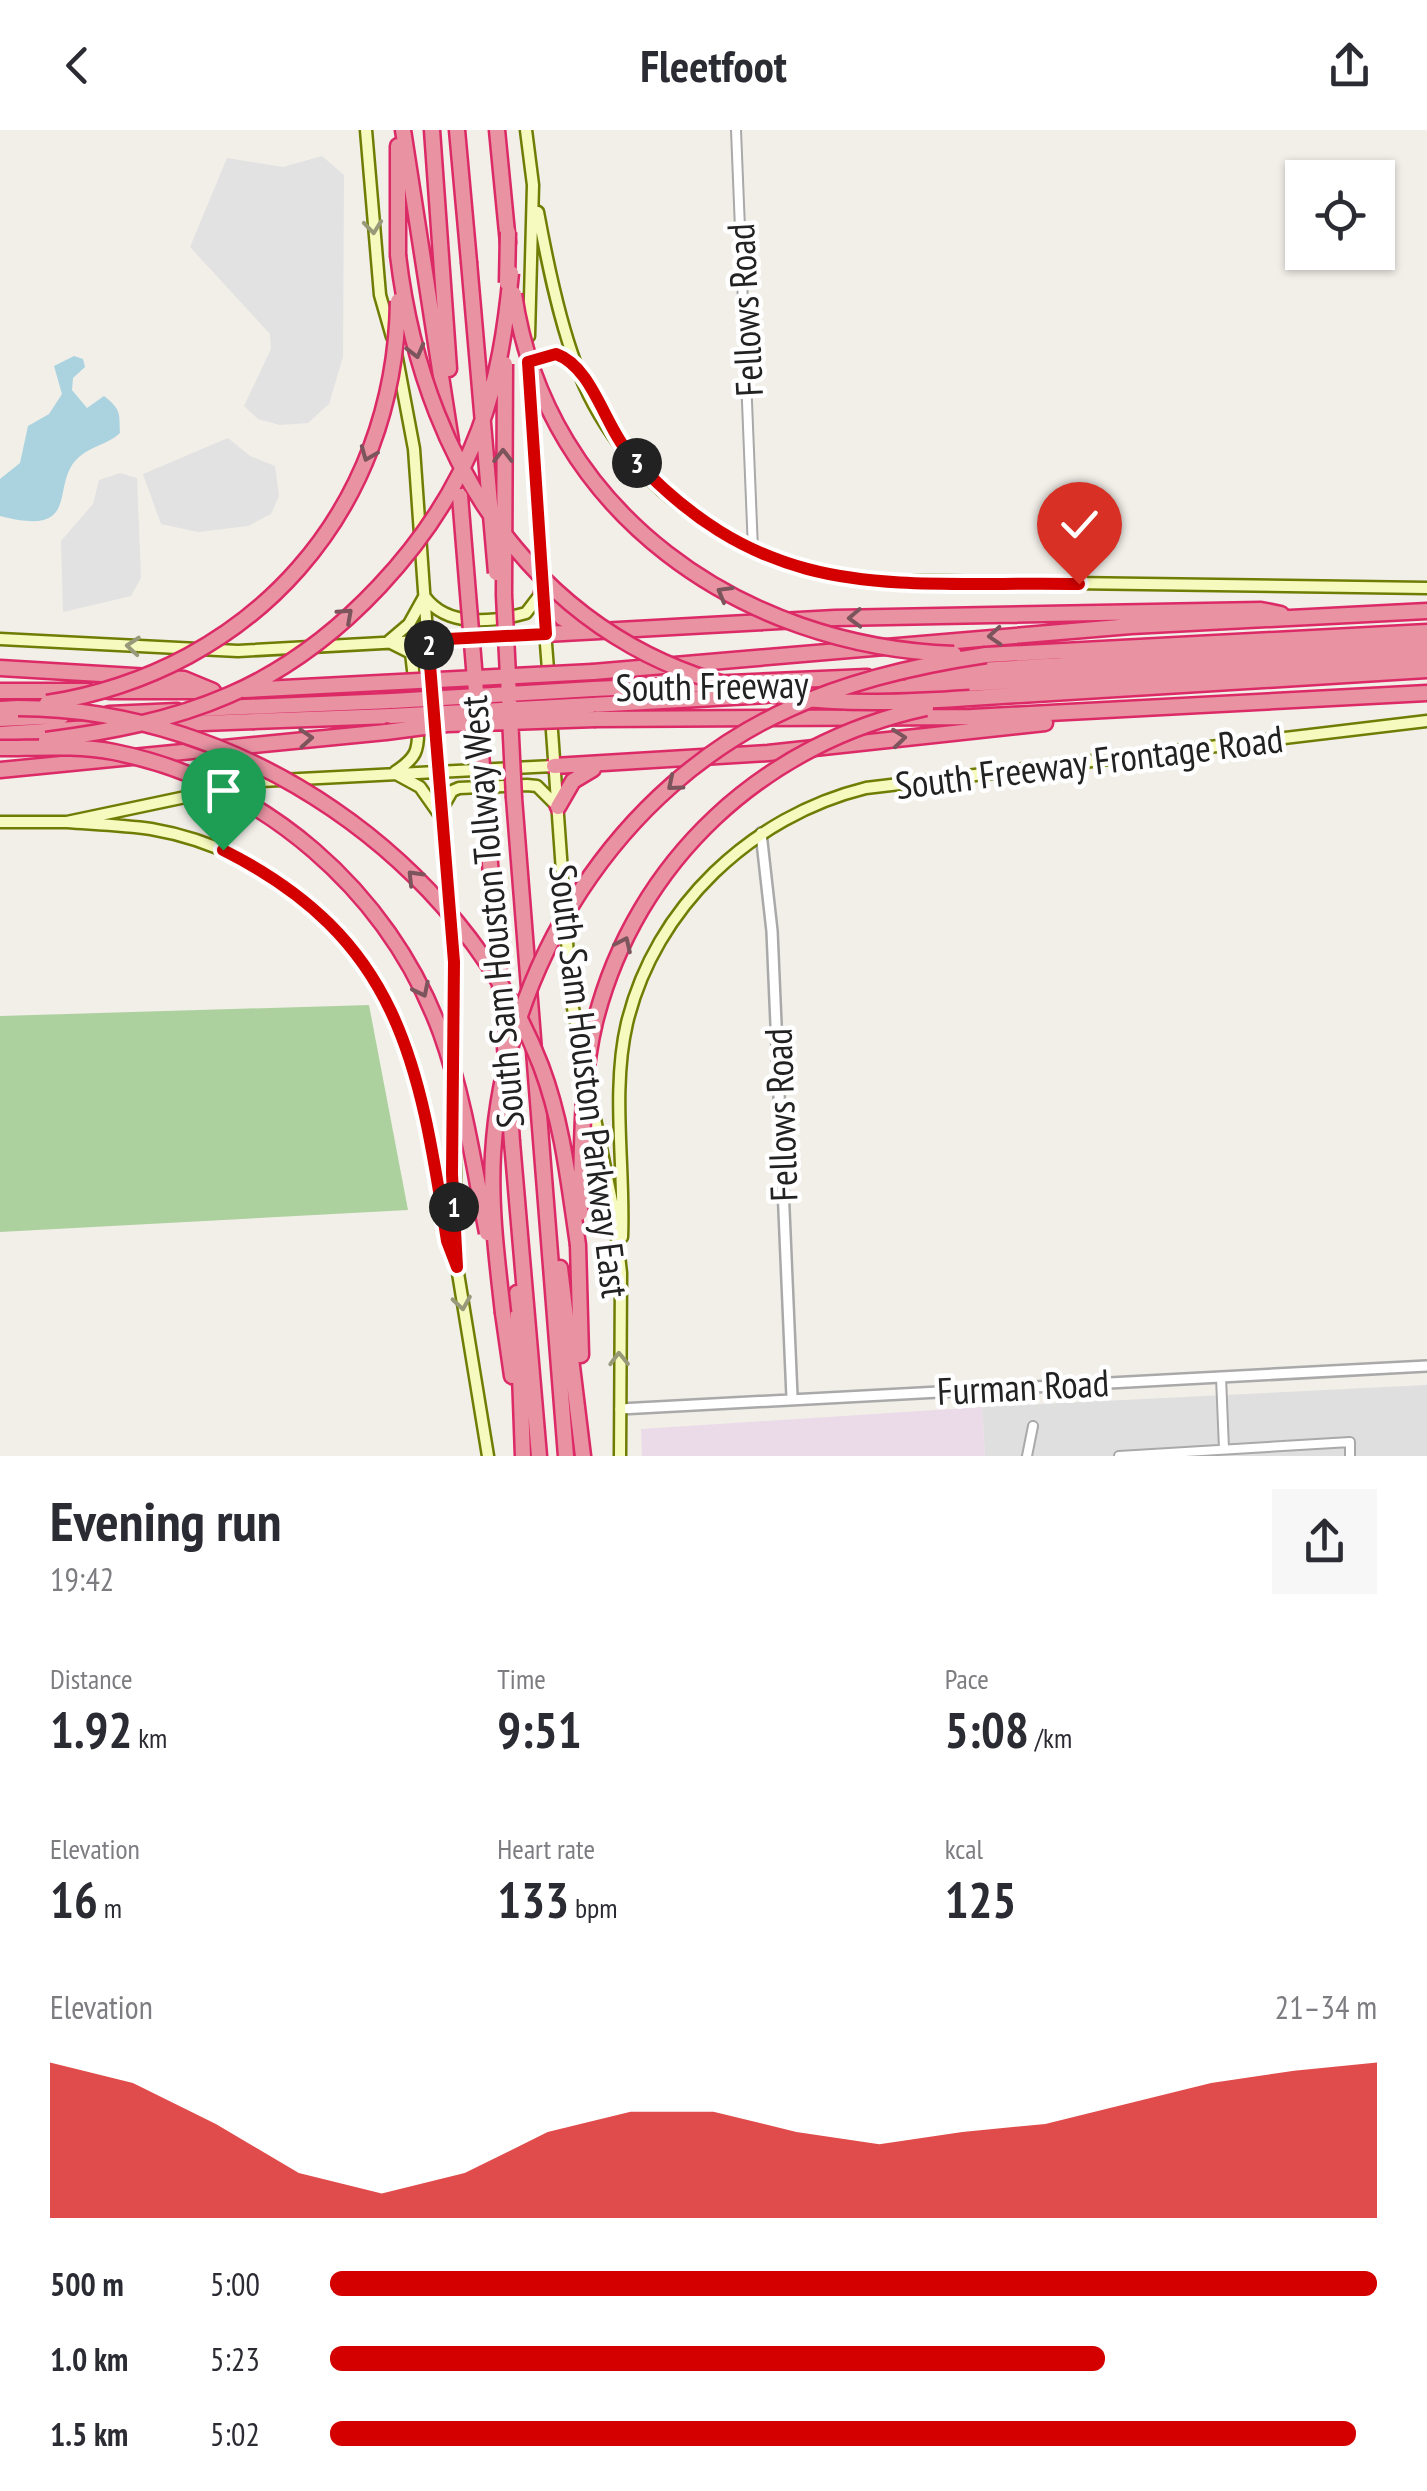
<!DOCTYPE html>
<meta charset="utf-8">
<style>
:root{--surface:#fff;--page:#f7f7f7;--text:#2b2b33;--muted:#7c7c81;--accent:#d40000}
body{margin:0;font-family:"PT Sans Narrow",sans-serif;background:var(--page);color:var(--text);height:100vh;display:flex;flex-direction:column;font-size:38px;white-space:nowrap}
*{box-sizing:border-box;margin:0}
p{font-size:32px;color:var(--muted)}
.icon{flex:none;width:55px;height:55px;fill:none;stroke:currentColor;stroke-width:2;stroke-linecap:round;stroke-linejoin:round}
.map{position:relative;height:1326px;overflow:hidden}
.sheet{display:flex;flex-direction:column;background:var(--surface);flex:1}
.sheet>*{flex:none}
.buttons{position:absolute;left:1285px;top:30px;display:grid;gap:20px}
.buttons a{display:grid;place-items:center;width:110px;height:110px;border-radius:0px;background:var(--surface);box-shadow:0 2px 8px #0004;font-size:50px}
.pin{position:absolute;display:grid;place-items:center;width:85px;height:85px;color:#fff;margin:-102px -42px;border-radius:50% 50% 50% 0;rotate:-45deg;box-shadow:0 0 10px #0007}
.pin .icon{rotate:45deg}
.km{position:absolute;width:50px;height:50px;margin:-25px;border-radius:50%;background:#222;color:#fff;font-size:28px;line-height:50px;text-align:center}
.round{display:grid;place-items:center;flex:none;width:105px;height:105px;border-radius:0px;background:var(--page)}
.headline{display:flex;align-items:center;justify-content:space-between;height:170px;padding:0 50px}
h1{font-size:55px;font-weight:700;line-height:75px}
.metrics{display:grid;grid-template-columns:repeat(3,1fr);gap:15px;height:170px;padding:10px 50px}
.metrics div{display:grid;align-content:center}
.metrics b{font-size:50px;font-weight:700}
.metrics small{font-size:28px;font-weight:400}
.metrics p{font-size:28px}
.chart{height:280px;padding:20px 50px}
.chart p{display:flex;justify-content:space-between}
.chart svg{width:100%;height:180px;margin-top:10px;fill:var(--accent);opacity:.7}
ul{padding:0 50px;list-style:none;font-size:32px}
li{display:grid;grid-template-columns:160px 120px 1fr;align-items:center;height:75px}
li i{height:25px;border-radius:12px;background:var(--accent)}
header{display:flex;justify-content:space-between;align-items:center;height:130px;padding:0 50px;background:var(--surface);font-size:45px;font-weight:700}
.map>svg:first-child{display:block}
.residential{fill:#e0dfdf}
.industrial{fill:#ebdbe8}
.forest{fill:#add19e}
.parking{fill:#e2e2e2}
.water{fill:#aad3df}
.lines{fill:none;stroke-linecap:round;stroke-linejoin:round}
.minor-casing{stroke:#a9a9a9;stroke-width:12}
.tertiary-casing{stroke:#a9a9a9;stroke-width:14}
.secondary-casing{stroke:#707d05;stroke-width:15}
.motorway-casing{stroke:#dc2a67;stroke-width:19}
.minor{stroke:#fff;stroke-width:8}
.tertiary{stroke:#fff;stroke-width:9}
.secondary{stroke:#f7fabf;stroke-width:10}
.motorway{stroke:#e892a2;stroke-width:14}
.motorway-bridge-casing{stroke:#dc2a67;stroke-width:19;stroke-linecap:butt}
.motorway-bridge{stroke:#e892a2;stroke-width:14}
.oneway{stroke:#979978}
.oneway2{stroke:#7b545c}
.route-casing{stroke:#fff;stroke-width:20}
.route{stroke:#d40000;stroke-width:12}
.labels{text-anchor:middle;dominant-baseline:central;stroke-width:9;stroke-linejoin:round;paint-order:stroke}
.street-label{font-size:38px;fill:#222;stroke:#fff}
</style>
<header><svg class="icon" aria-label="back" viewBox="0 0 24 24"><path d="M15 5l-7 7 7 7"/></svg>Fleetfoot<svg class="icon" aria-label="share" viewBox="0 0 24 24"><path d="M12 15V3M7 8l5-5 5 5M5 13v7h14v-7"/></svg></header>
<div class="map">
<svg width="1427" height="1326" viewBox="0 0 1427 1326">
<rect width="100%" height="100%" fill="#f2efe9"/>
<path class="residential" d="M1427 1255V1326H985L982 1277Z"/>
<path class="industrial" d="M982 1277 985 1326H642L641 1299Z"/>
<path class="forest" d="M369 875 408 1080 0 1102V886Z"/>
<path class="parking" d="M322 26 344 45 343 227 329 274 308 293 280 295 258 289 244 276 271 219 270 204 190 117 227 28 283 37Z
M228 308 250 326 275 336 279 366 271 384 248 396 198 402 161 394 143 344Z
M120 343 137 348 141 448 131 466 63 482 61 411 93 374 99 350Z"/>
<path class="water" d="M74 226 83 229 85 237 73 248 72 260 87 278 104 266C122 280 119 284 120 303 109 314 91 316 79 327 48 354 85 408 0 386V349L20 333 28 296 49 284 62 264 54 236Z"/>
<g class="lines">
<defs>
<path id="minor" d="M736 0 753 420
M1221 1247 1224 1319
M1027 1326 1033 1296
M1119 1326 1350 1312V1326"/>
<path id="tertiary" d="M761 703 772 801 792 1267
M620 1279 1427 1236"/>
<path id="secondary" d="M366 0 380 165 392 207
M526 0 533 55 529 206
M538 82C547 131 558 186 575 232 617 353 737 436 861 450L1427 458
M396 223 414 319 432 574
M528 232 556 224 574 233
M529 238 541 446
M542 463 550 565
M425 467C447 497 491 493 526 483L542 462
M0 509 238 521 545 504
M389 511 409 494 424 467
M391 513 411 523 417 574
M551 587 571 868 584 933
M433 591 454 832V933
M395 642C416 628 419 621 418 596
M398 645 420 657 439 684
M440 682 452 661 459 658 527 655 537 656 557 676
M0 692H67L261 651 554 636
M67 692C94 694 123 695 151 699 275 720 381 815 414 937 426 981 433 1027 441 1072 444 1092 445 1113 454 1132
M453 955 457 1137 488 1326
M588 955 614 1081 621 1143 620 1326
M622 1107C625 1038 611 961 627 893 655 777 752 686 866 658L1427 591"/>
<path id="motorway" d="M403 0 451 311
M432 0 449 239
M457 0 469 132
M497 0 508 113
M398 125V16
M542 462 562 488 587 501
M545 504 835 488 1261 480 1281 484
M986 525 1427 502
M0 538 184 549 213 561
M593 542 1131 496 1427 481
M909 544 1427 514
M593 559 867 547
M0 561H87
M109 561H202
M843 561 1427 528
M970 568 1427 540
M592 575 766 565
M0 579 18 578
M198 579 392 571
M109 584 177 581
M0 589 62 586
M596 589 972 587 1427 563
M150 595 391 586
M0 604 89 598
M554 636 768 623 1045 593
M0 640 386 602
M514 668 566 1326
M558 677 573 651 593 639
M512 1012 539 1326
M578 1115 581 1225
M560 1138 583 1326
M517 1163 523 1326
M503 1183 512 1246"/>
</defs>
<use href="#minor" class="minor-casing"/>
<use href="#tertiary" class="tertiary-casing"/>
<use href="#secondary" class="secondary-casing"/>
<use href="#motorway" class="motorway-casing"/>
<use href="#minor" class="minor"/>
<use href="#tertiary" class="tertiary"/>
<use href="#secondary" class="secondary"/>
<use href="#motorway" class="motorway"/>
<defs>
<path id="motorway-bridge" d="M398 125C424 347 554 536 788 567 849 575 910 572 970 568
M469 132 496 443
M507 153 508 102
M514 164C546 383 743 517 954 524
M505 234 504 465 514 668
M460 366 506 929
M244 560 593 542
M392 571 593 559
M47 573C253 540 395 381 398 171
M18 578C240 578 461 728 541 936 563 994 569 1055 578 1115
M391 586 592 575
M386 602 447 594 596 589
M46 610C108 602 172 590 229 565 338 518 438 410 479 300 498 250 506 196 511 143
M0 618C37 618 77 615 114 622 263 652 388 760 441 903 464 967 474 1036 487 1103
M508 955 512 1012
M580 1083C583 1020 580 953 595 892 636 730 764 613 926 578
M503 1183C497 1130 490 1077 493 1024 504 837 617 657 789 579 851 550 919 535 986 525"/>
</defs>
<use href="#motorway-bridge" class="motorway-bridge-casing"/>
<use href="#motorway-bridge" class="motorway-bridge"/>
</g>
<defs><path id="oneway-chevron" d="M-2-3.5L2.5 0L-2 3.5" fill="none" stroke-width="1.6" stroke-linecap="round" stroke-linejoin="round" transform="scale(2.5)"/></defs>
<g class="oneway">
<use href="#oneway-chevron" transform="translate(373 97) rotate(84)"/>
<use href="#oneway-chevron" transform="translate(133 516) rotate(-175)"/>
<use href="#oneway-chevron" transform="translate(462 1173) rotate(81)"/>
<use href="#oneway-chevron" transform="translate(619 1229) rotate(-91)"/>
</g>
<g class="oneway2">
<use href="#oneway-chevron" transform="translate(416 221) rotate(75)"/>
<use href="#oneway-chevron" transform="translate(368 324) rotate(112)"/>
<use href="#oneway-chevron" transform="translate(503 326) rotate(-90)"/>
<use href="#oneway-chevron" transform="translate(724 463) rotate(-150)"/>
<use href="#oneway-chevron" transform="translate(346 485) rotate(-42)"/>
<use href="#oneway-chevron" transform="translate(855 488) rotate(178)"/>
<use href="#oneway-chevron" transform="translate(995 506) rotate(176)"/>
<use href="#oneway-chevron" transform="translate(306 608) rotate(-4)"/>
<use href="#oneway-chevron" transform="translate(899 608) rotate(-6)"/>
<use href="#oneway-chevron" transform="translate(674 654) rotate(140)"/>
<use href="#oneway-chevron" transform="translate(414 747) rotate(-134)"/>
<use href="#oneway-chevron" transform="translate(624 814) rotate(-65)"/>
<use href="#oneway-chevron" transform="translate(422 860) rotate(64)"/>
</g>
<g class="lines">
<defs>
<path id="route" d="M223 720C400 809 419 931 447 1111L457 1137 452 1044 454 832 428 510 546 504 528 232 556 224C593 237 605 298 631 326 770 477 892 451 1079 454"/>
</defs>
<use href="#route" class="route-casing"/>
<use href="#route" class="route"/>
</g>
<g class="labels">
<g class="street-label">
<text transform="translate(744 180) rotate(-93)">Fellows Road</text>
<text transform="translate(712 555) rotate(-1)">South Freeway</text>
<text transform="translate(1089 631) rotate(-7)">South Freeway Frontage Road</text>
<text transform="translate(491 782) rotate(-95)">South Sam Houston Tollway West</text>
<text transform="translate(590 951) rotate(83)">South Sam Houston Parkway East</text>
<text transform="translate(780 985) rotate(-92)">Fellows Road</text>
<text transform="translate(1023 1256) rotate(-3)">Furman Road</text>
</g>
</g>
</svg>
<div class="buttons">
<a><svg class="icon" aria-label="locate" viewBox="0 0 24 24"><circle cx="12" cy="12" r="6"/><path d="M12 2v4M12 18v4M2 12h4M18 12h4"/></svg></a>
</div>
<div class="pin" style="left:223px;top:720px;background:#1e9e55"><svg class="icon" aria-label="arrive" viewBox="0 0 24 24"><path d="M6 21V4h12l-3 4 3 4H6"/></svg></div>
<div class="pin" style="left:1079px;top:454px;background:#d93025"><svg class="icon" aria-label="check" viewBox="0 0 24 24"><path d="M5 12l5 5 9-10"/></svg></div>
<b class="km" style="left:454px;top:1077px">1</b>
<b class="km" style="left:429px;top:515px">2</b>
<b class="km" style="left:637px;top:333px">3</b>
</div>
<section class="sheet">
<div class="headline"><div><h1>Evening run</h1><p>19:42</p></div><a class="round"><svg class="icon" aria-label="share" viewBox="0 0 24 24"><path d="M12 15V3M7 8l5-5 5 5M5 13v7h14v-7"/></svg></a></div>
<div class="metrics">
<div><p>Distance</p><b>1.92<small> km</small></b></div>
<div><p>Time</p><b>9:51</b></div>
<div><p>Pace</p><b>5:08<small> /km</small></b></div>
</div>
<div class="metrics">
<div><p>Elevation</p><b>16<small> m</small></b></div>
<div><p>Heart rate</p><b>133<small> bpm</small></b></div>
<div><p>kcal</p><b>125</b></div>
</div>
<div class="chart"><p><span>Elevation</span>21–34 m</p>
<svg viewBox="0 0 160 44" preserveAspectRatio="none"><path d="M0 44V6L10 11L20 21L30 33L40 38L50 33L60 23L70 18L80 18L90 23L100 26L110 23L120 21L130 16L140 11L150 8L160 6V44z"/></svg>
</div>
<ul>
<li><b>500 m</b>5:00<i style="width:100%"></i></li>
<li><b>1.0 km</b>5:23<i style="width:74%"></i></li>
<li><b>1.5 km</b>5:02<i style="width:98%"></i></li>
</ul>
</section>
